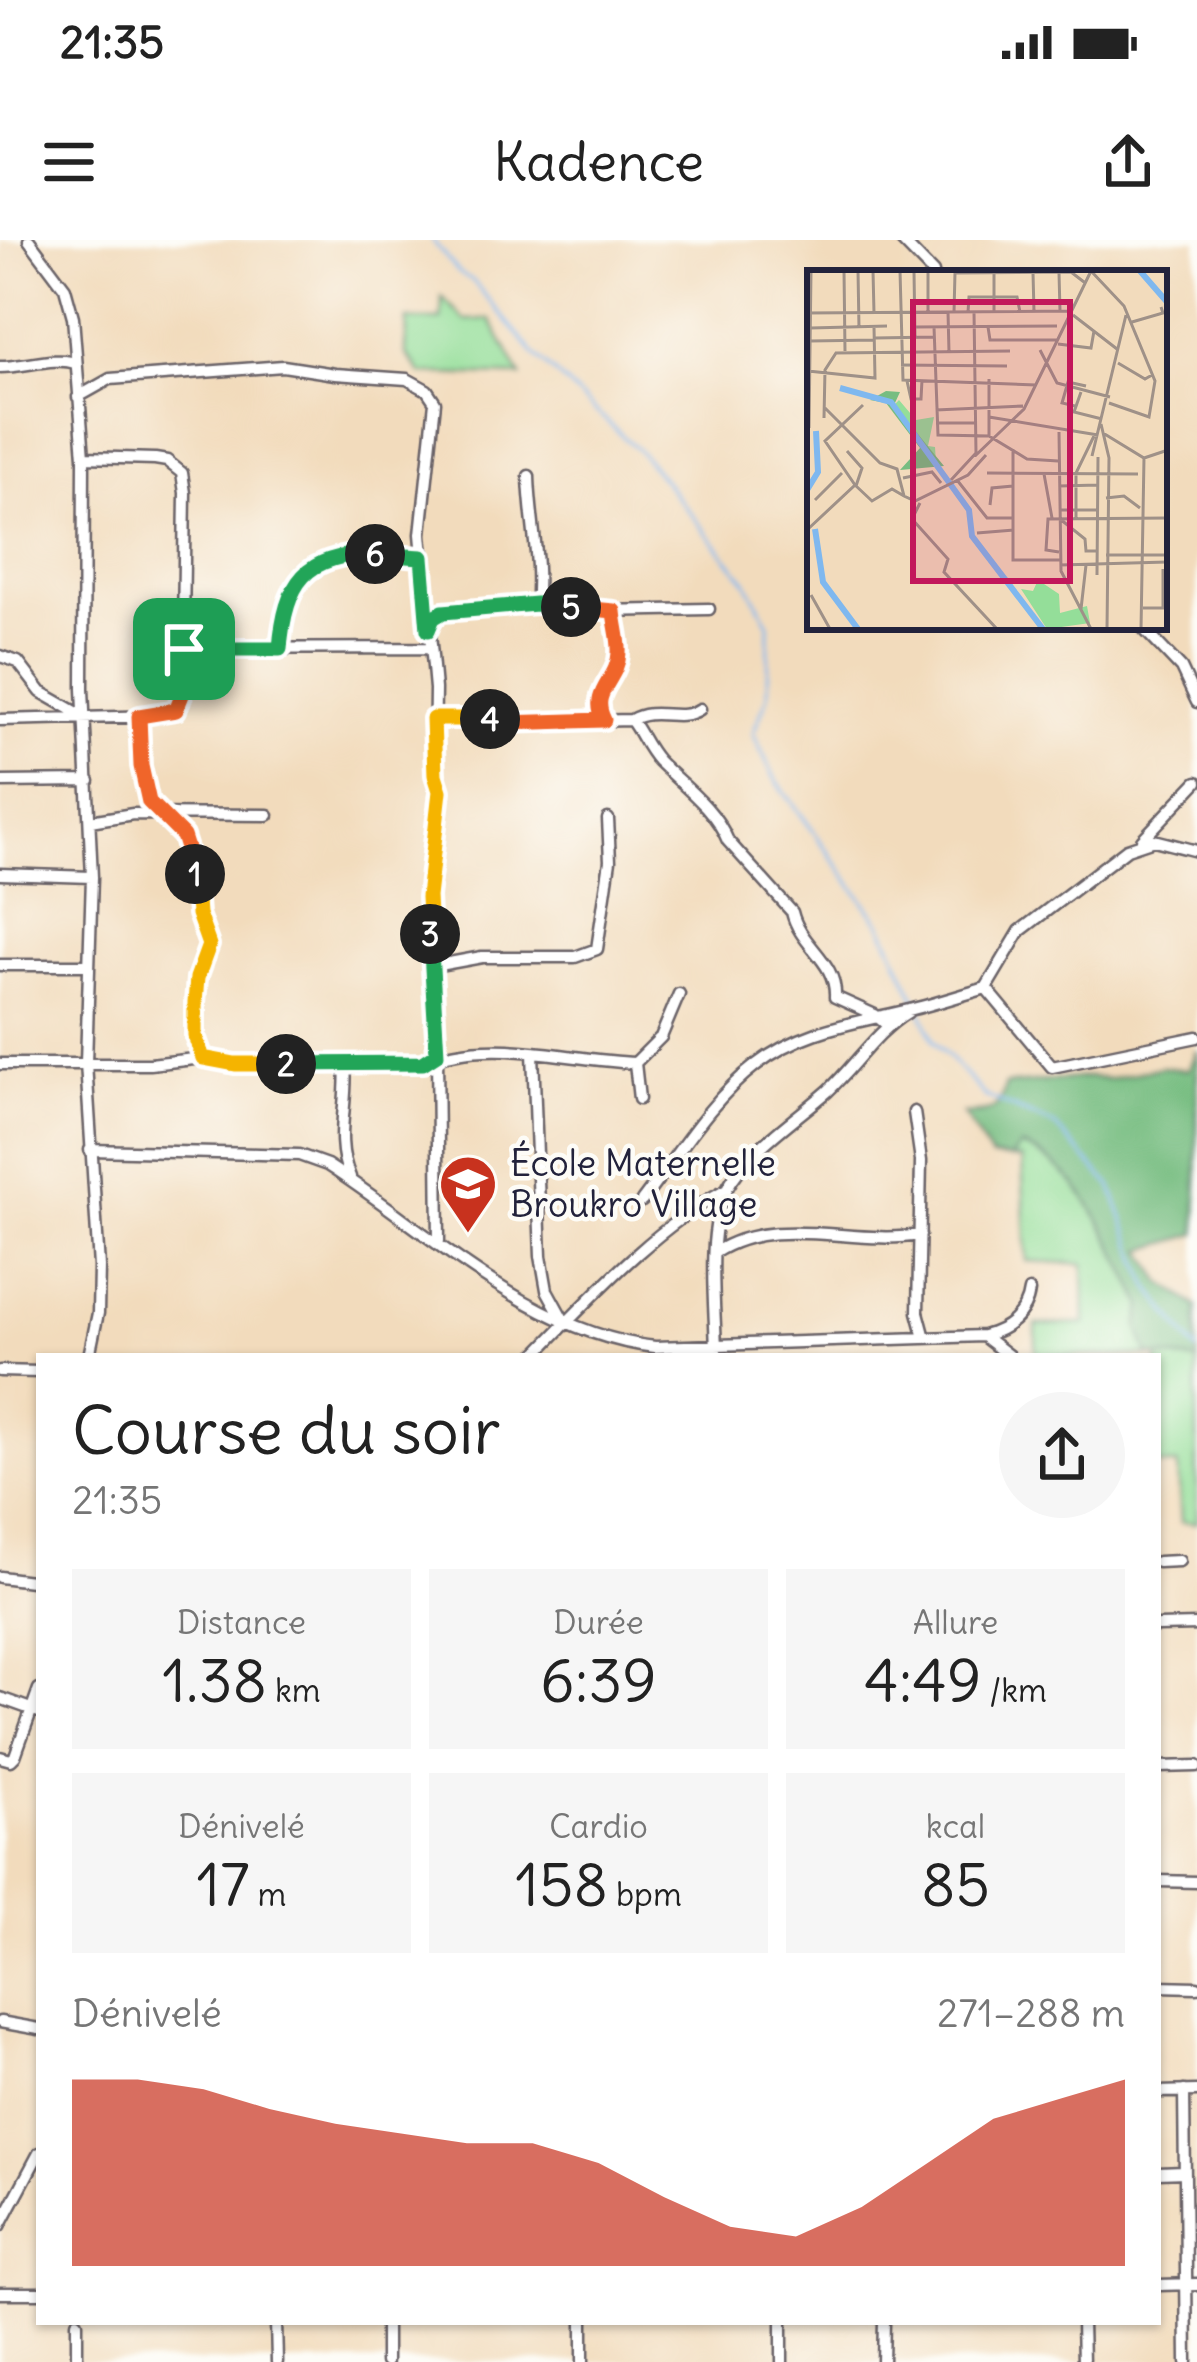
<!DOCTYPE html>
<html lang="fr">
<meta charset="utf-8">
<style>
:root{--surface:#fff;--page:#f6f6f6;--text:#222;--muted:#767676;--accent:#c8321e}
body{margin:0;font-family:Delius,sans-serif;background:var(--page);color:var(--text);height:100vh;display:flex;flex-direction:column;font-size:45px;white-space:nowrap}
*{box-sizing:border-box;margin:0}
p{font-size:39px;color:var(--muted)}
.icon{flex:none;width:66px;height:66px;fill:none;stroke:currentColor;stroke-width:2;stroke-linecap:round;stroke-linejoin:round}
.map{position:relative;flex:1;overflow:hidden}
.details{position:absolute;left:36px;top:1113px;width:1125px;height:972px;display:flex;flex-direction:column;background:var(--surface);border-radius:0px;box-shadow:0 3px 9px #0004}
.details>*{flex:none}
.pin{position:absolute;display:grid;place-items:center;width:102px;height:102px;color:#fff;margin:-51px;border-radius:24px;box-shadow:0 6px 18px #0006}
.km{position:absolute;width:60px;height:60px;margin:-30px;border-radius:50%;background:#222;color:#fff;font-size:33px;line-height:60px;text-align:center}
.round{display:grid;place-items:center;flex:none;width:126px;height:126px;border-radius:63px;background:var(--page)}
.head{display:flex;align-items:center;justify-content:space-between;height:204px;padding:0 36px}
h1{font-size:66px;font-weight:600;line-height:90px}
.stats{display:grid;grid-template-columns:repeat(3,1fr);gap:18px;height:204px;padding:12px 36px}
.stats div{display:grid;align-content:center;border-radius:0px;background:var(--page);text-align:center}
.stats b{font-size:60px;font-weight:600}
.stats small{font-size:33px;font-weight:400}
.stats p{font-size:33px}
.chart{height:336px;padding:24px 36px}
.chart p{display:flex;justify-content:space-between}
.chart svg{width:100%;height:216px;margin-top:12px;fill:var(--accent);opacity:.7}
.status{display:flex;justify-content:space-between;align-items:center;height:84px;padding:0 60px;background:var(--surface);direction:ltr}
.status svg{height:33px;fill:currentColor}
header{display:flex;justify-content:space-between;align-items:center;height:156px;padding:0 36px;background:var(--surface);font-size:54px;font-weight:600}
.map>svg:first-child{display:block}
.green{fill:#94de99;stroke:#5b806a;stroke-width:3}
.forest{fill:#77bd81;stroke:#4c705e;stroke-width:3}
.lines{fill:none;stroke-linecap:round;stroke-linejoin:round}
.stream{stroke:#7fb8ef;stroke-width:3}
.minor-casing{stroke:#6b6368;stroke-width:15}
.minor{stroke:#fff;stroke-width:10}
.split-1-casing{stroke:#fff;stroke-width:24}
.split-2-casing{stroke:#fff;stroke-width:24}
.split-3-casing{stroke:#fff;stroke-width:24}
.split-4-casing{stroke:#fff;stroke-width:24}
.split-5-casing{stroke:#fff;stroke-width:24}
.split-6-casing{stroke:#fff;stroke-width:24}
.split-7-casing{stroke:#fff;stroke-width:24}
.split-1{stroke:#f0652b;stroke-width:15}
.split-2{stroke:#f5b400;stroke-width:15}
.split-3{stroke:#22a559;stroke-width:15}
.split-4{stroke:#f5b400;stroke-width:15}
.split-5{stroke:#f0652b;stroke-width:15}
.split-6{stroke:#22a559;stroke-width:15}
.split-7{stroke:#22a559;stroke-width:15}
.labels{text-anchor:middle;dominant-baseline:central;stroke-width:9;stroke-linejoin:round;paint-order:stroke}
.poi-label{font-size:36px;fill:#22223b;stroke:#fdfcf7;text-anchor:start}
.inset-river{fill:none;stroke:#7fb8ef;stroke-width:6}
.inset-road{fill:none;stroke:#9f9188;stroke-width:3}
.view{fill:#c2185b;fill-opacity:0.15;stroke:#c2185b;stroke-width:6}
.inset-edge{fill:none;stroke:#22223b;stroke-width:6}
</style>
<div class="status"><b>21:35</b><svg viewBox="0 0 49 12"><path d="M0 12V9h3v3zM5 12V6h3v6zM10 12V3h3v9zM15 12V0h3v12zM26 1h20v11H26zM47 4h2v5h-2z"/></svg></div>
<header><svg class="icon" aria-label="menu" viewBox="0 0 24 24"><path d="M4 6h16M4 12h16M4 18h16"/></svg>Kadence<svg class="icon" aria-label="share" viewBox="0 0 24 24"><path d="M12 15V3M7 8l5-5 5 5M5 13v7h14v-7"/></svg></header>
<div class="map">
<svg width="1197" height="2122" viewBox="0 0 1197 2122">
<rect width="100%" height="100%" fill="#fdfcf7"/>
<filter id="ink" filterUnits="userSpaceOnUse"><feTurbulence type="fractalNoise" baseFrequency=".00833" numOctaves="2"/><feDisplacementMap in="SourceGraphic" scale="24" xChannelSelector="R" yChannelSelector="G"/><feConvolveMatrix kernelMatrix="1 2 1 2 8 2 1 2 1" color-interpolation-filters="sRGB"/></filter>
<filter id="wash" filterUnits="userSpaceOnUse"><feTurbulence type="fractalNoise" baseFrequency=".004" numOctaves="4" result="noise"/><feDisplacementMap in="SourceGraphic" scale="48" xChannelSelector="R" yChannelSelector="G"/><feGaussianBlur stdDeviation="2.7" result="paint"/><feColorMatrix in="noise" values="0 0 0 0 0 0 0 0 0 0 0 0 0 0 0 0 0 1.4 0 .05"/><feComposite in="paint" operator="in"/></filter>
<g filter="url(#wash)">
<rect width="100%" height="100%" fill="#f2dbbc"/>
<path class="green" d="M442 57 465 80 490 79 521 136 422 134 406 114 407 80H441Z
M1020 906C1079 924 1109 998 1135 1048L1143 1067 1149 1115 1156 1116H1036V1085L1085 1084 1084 1024 1027 1021 1022 919 1010 918Z
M1158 1116 1197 1121V1283L1181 1282 1178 1225H1158Z"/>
<path class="forest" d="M1197 810V994L1143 1010 1162 1042 1197 1066V1121L1149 1115 1138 1086 1143 1067 1135 1048C1109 998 1079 924 1021 906L1010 918 991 917 963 874C990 874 1000 872 1005 845L1089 837 1108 839 1162 827 1188 830Z"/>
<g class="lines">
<path class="stream" d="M432 0 458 32 472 40 537 117 641 213 746 341 769 384 768 456 753 493 774 537 882 686 917 762
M921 771 934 801 985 856 1054 885 1111 946 1149 1047 1197 1111"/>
</g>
</g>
<g filter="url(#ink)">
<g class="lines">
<defs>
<path id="minor" d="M29 0 65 48 73 77 84 217 83 449 92 637 86 823 99 1027 98 1073 89 1116
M901 0 933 33
M0 127C24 127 56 116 75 123
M78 157 110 139 283 126 335 134 407 139 427 150 435 162 421 294 435 449 434 522 440 551 428 657 437 814 439 1001
M529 236C530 280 541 320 536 365
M1142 387 1181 428 1197 462
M428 389 432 378 443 372 536 365 600 371 709 369
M184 409 429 408
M280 409C288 310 338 308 422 317
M0 416 18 422 41 452 83 476
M139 476 141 526 149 562 188 605 196 640 198 673 207 693 209 705 197 738 195 763V796L203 818
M433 479 478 476 504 483 631 480C641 493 646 508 658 521 683 546 714 567 728 601L792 672C800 706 837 721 835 757L875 775 887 785
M0 480 159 476 176 470 182 455 185 253 182 233 167 221 155 219 84 217
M604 480C590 455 610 447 617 424 623 408 615 388 614 371
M631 480C655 466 680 483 700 469
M0 542 89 541
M90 581 133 574 268 575
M1142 600 1197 542
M0 634 92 637
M0 725H89
M433 726 482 717H575L597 709 610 621 608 579
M986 748 1052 827 1197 797
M533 813 541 1016 547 1050 564 1081
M0 824H150L203 818 235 824 423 823C488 795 565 820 635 823
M345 824C349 864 333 898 350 937
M639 859 635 823 661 797 679 754
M914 872 921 921 918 1072 925 1098
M90 910 299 915 327 925C428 990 532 1094 655 1107L983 1096 1009 1116
M642 961C677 916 710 860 756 825 804 788 857 783 913 769 938 763 962 755 986 748L1020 691 1127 609 1154 600 1197 611
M714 1013C776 973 851 1006 920 995
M983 1096C1006 1090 1026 1076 1029 1051
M534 1116C593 1056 652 990 725 950
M716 1116C716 1067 703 982 732 940 756 905 796 879 828 851 856 825 875 792 908 772
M0 1131 39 1132
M1158 1322 1179 1321
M0 1337 39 1342
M1158 1386 1197 1385
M0 1458 39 1472
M0 1517 11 1520 15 1516 39 1449
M1158 1527 1197 1526
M1158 1641 1197 1642
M1158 1746 1197 1747
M0 1782 39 1789
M1184 1851 1187 2122
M1158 1852 1197 1851
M1158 1933 1184 1932
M0 1986 39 1913
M1158 2045 1197 2044
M0 2053H39
M77 2082V2122
M276 2082 277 2122
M782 2082V2122
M1082 2082 1083 2122
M386 2122V2082
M583 2122V2082
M883 2122 884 2082"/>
</defs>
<use href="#minor" class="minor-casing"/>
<use href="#minor" class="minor"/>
</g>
</g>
<g class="lines" filter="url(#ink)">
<defs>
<path id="split-1" d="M184 409 182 455 176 470 139 476 141 526 149 562 183 596 195 634"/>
<path id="split-2" d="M195 634 198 674 209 705 197 738 195 763V796L203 818 235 824H286"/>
<path id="split-3" d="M286 824 423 823 437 814 430 694"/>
<path id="split-4" d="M430 694 428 657 440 551 435 535 433 479H490"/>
<path id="split-5" d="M490 479 504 483 604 480C589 451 618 441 619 413 620 400 615 385 614 371L571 367"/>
<path id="split-6" d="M375 314 422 317 428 390 433 378 443 372 536 364 571 367"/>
<path id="split-7" d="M184 409H280C285 343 305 313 375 314"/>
</defs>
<use href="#split-1" class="split-1-casing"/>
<use href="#split-2" class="split-2-casing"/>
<use href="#split-3" class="split-3-casing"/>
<use href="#split-4" class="split-4-casing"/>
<use href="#split-5" class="split-5-casing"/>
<use href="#split-6" class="split-6-casing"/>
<use href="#split-7" class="split-7-casing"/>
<use href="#split-1" class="split-1"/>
<use href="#split-2" class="split-2"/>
<use href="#split-3" class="split-3"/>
<use href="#split-4" class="split-4"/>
<use href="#split-5" class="split-5"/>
<use href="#split-6" class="split-6"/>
<use href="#split-7" class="split-7"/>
</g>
<defs>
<symbol id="school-pin" viewBox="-11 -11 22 30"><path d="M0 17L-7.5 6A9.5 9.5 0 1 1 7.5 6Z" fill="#c8321e" stroke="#fdfcf7"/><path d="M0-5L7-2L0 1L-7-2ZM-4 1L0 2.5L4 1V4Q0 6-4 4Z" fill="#fff"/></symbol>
</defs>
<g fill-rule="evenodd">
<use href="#school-pin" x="435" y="911" width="66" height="90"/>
</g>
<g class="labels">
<g class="poi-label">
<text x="510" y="923">École Maternelle<tspan x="510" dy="41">Broukro Village</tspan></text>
</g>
</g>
<g transform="translate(807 30)">
<rect width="360" height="360" fill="#f2dbbc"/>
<path d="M92 130 109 150 127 147 121 176 128 177 129 192 87 135ZM231 310 252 324 253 343 280 336 283 353 240 359 214 319 226 321Z" fill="#94de99"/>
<path d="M79 121 93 122 87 135 137 196 93 200 113 178 79 133 63 130Z" fill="#77bd81"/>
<path class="inset-river" d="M333 1 360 32M33 118 84 132 162 240 165 266 236 359M0 220 11 202 9 161M8 259 16 312 51 359"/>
<path class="inset-road" d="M37 1 38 81M51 1 52 58M66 1 67 43M93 1 96 110 229 115M121 1V42M284 1 317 36 348 111 342 147 302 133M107 2 108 68M148 3 264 2 277 12M187 3V42M226 3 227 42M252 3 253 41M141 42 142 82M147 42 148 3M161 42 162 27H210L213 42M0 43 265 41M266 45 310 79M325 52 356 43 354 37M108 57 250 56M127 57 131 165 182 166 220 189 251 191M181 57 183 70H251M4 58 80 56M68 68 127 67M3 71 68 70M251 74 284 78 287 61M233 80 250 113 303 127M311 93 338 109 345 105M94 95 200 96M1 101 68 108 67 57M182 109V166M100 111 104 129H114L115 110M274 122 267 142 295 149M268 136 255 133 261 112 279 116M18 138 73 193 90 199 97 226 108 231 161 205 179 185M129 140 216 136M182 147 291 165M17 148 18 100 29 83 203 81M129 153H169M294 154 302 188 300 359M2 158 4 1M252 162 254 301 284 359M296 163 337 188 358 181M206 179V290H253M40 181 55 198 49 216M168 186 217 139 284 1M285 186 319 45M180 203 331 204M237 204 245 248M96 208 125 202 134 213M144 210 169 183 167 42M150 210 180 248H206M48 215 65 231 85 219 97 226M252 216 291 215M299 228 317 226 333 238M8 230 35 203M113 233 105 249 141 289 137 302 190 359M183 235 185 218 206 216M252 240H290M269 248V203L287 166M253 249 278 269 279 281H290M0 260 48 215 18 171 56 135M170 263 207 260M252 282 239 280 241 249 360 248M299 285H360M253 295 360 292M290 305 291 187M4 325 23 359M336 338H356V299M274 339 279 295M334 359 337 188"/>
<path class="view" d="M106 32H263V311H106Z"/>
<rect width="360" height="360" class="inset-edge"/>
</g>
</svg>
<div class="pin" style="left:184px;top:409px;background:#1e9e55"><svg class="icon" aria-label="arrive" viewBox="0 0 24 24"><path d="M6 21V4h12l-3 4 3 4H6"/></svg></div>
<b class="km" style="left:195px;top:634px">1</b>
<b class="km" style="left:286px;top:824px">2</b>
<b class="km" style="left:430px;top:694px">3</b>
<b class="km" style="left:490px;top:479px">4</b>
<b class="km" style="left:571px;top:367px">5</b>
<b class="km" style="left:375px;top:314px">6</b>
<section class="details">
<div class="head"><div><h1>Course du soir</h1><p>21:35</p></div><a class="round"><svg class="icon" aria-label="share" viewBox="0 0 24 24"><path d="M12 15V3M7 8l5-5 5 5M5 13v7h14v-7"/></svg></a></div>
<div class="stats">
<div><p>Distance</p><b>1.38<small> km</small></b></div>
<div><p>Durée</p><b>6:39</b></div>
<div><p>Allure</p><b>4:49<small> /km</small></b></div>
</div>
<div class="stats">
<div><p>Dénivelé</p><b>17<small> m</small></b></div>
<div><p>Cardio</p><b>158<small> bpm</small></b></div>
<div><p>kcal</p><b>85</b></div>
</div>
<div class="chart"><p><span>Dénivelé</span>271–288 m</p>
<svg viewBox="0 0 160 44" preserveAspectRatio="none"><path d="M0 44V6L10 6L20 8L30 12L40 15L50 17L60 19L70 19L80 23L90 30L100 36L110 38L120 32L130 23L140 14L150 10L160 6V44z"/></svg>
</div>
</section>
</div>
